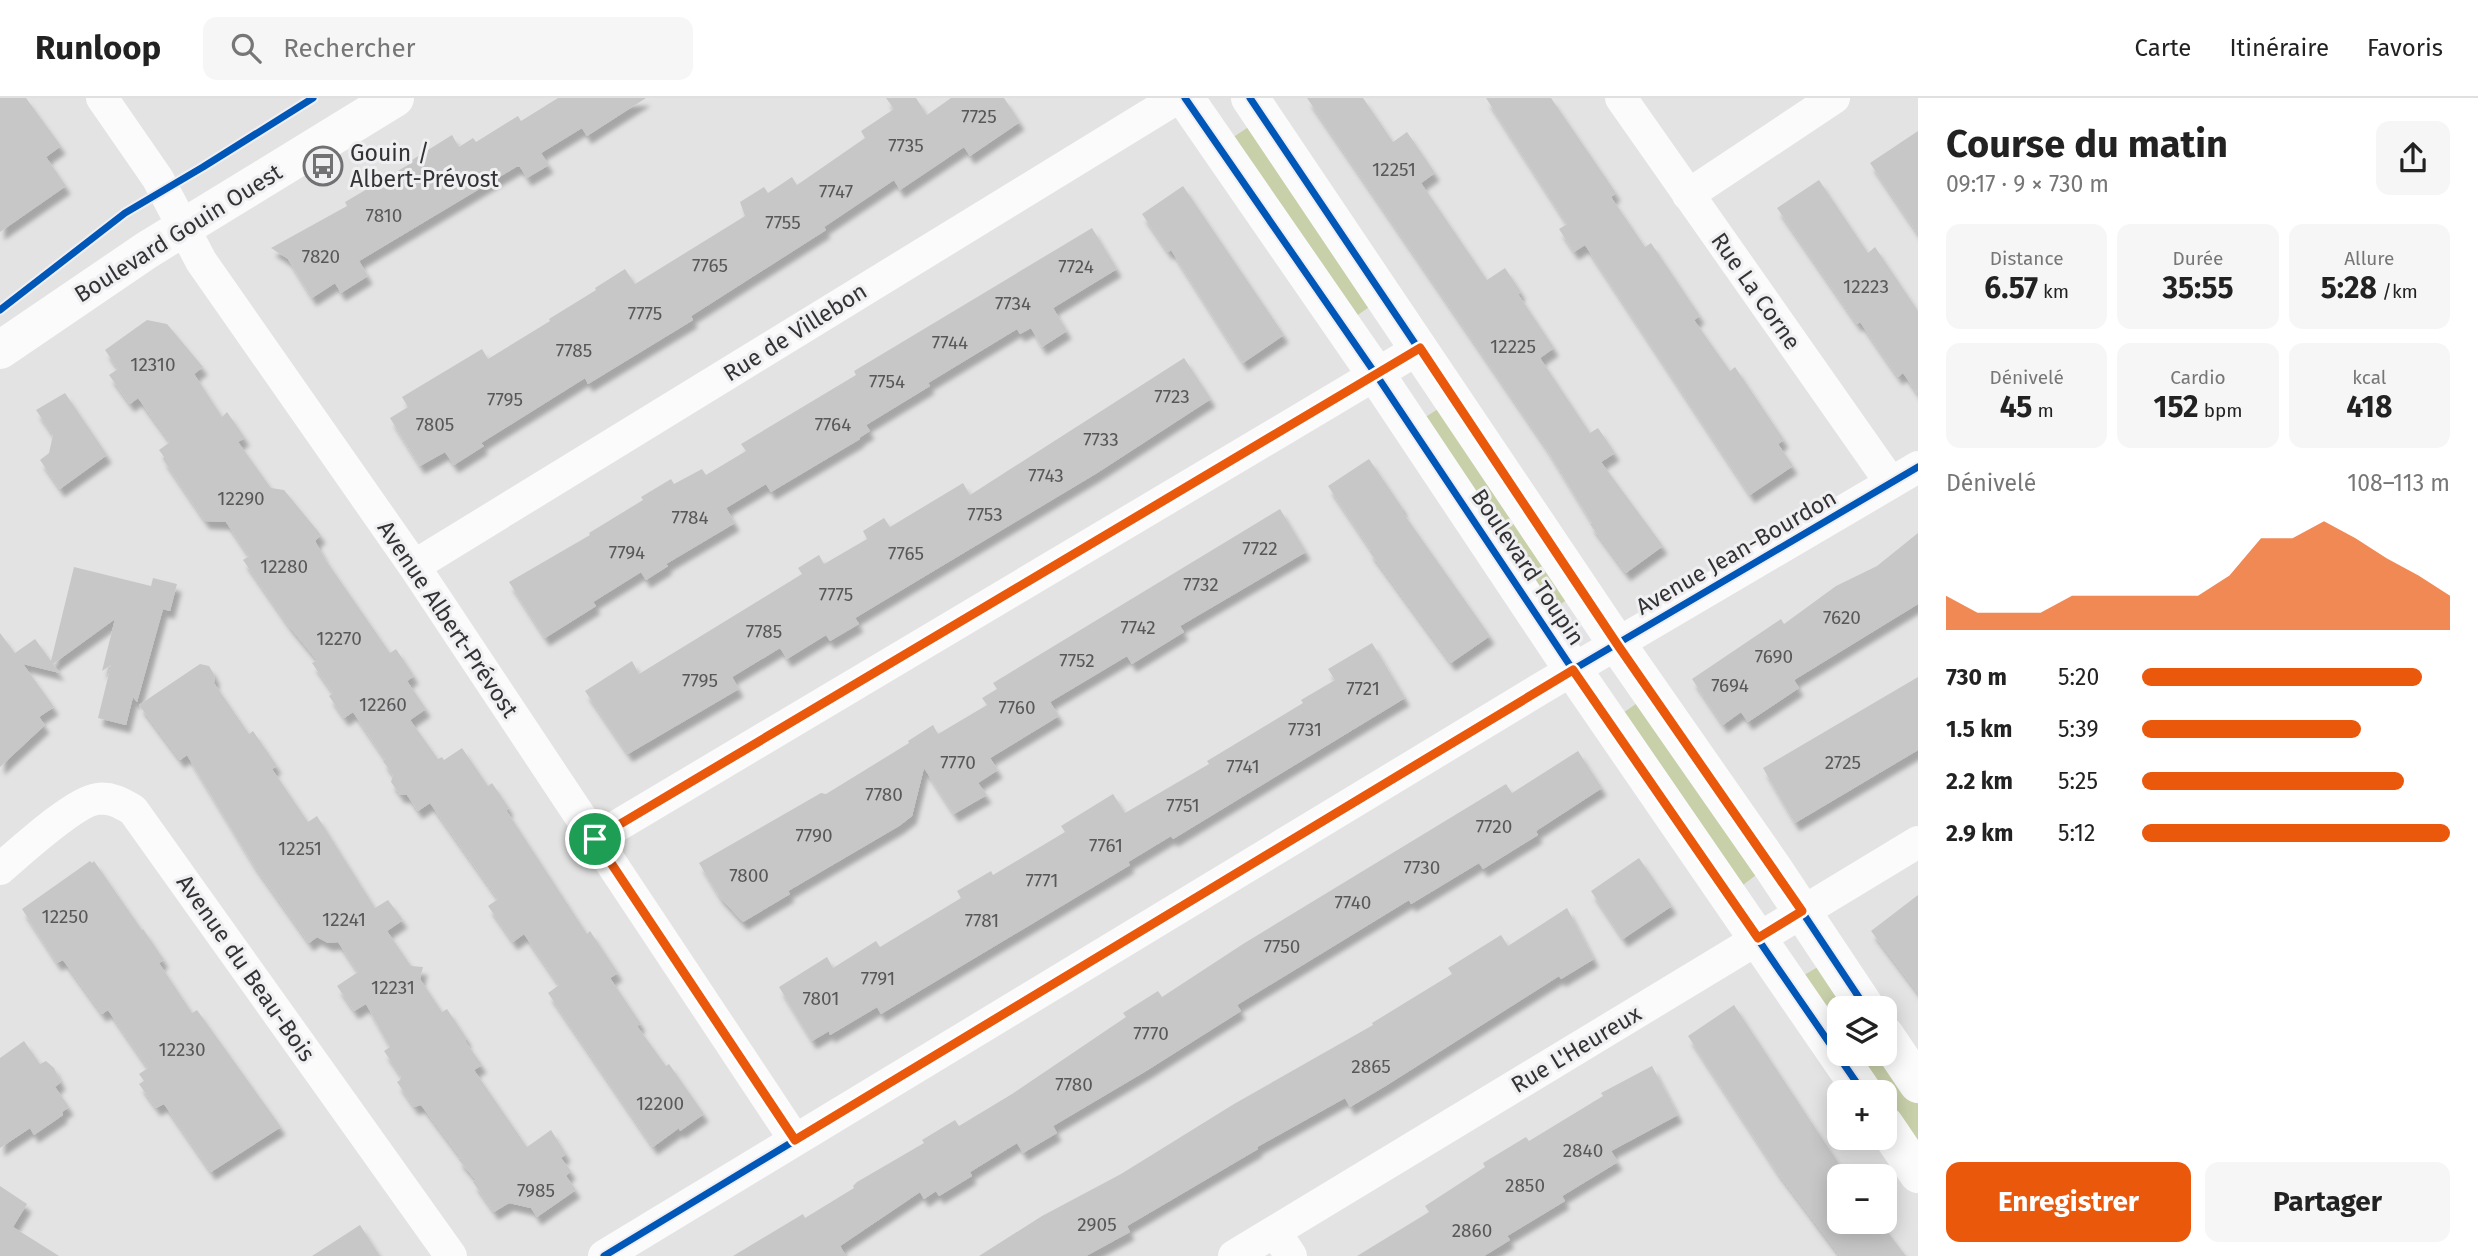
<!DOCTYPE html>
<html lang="fr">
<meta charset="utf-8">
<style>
:root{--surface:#fff;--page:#f6f6f6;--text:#222;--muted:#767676;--line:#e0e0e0;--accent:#ea580c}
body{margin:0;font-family:"Fira Sans",sans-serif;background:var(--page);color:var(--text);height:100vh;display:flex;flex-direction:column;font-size:26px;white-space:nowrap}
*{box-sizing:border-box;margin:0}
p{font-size:23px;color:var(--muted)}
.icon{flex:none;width:38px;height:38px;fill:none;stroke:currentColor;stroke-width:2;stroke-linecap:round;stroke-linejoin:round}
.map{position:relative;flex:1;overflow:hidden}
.sheet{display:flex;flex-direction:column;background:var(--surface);width:560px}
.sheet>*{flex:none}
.controls{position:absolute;left:1827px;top:898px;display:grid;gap:14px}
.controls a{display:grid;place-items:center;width:70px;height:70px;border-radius:14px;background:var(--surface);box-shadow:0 4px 18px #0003;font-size:35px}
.pin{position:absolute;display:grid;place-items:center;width:60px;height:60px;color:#fff;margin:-30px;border:4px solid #fff;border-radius:50%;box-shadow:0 2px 7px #0007}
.round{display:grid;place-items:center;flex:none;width:74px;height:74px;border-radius:14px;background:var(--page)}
.overview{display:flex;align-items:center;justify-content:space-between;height:119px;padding:0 28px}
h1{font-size:38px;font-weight:700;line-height:52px}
.metrics{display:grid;grid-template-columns:repeat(3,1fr);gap:10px;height:119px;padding:7px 28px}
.metrics div{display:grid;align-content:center;border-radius:14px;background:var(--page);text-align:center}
.metrics b{font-size:30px;font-weight:700}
.metrics small{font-size:19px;font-weight:400}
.metrics p{font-size:19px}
.chart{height:196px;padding:14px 28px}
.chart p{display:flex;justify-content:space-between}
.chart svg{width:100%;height:126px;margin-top:7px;fill:var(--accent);opacity:.7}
.button{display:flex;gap:14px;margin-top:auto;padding:14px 28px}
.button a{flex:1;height:80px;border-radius:14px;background:var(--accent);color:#fff;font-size:28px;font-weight:700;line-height:80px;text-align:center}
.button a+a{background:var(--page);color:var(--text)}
ul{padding:0 28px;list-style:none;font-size:23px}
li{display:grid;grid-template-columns:112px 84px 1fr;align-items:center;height:52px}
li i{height:18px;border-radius:9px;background:var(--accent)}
header{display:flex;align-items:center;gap:42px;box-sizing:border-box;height:98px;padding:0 35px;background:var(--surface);border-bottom:2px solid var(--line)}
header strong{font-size:33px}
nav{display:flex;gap:38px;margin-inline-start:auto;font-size:24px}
.search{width:490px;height:63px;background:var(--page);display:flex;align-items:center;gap:18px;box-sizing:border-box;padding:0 24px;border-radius:14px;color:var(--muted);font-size:26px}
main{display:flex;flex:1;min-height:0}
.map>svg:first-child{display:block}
.green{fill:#c8d0aa}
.building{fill:#c8c7c7;filter:url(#shadow)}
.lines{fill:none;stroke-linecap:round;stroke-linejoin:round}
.minor{stroke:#fbfbfb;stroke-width:32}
.tertiary{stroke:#fbfbfb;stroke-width:38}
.cycleway-casing{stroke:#f0eff2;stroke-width:11}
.cycleway{stroke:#0057b8;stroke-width:7}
.route-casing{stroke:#fff;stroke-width:14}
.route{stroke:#ea580c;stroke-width:9}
.labels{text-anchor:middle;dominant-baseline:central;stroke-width:6;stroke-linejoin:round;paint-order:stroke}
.number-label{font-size:19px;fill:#585759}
.poi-label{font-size:23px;fill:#333234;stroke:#f0eff2;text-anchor:start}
.street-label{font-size:23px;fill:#333234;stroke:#f0eff2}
</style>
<header>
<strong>Runloop</strong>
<div class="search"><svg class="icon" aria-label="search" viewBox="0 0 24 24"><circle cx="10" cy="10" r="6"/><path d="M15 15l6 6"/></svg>Rechercher</div>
<nav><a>Carte</a><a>Itinéraire</a><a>Favoris</a></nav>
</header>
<main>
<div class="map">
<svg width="1918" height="1158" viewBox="0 0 1918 1158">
<defs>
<filter id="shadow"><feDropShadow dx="4.5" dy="8" stdDeviation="2" flood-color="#0004"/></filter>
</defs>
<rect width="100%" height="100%" fill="#e3e3e4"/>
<path class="green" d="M1253 26 1375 205 1352 221 1229 42Z
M1444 307 1572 498 1550 514 1421 322Z
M1643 601 1760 774 1739 790 1620 617Z
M1823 866 1853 910H1839V939L1799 880Z
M1850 956H1884L1918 1006V1055L1885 1006V994H1876Z"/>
<path class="building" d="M0 0H26L61 48 46 59 66 88 0 134Z
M558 0H646L587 38 582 30 541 55 549 67 527 80 520 69H516L359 163 368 178 341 195 335 185 312 200 288 161 271 150 347 108 345 104 413 64 412 62 452 37 459 49 473 40 476 44 518 18 521 23Z
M886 0H916L927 17 951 0H1004L1020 24 970 58 964 49 900 92 894 82 824 129 826 132 691 218 693 222 588 286 585 280 481 345 484 348 454 367 445 354 420 368 390 320 408 309 402 299 482 251 488 261 550 223 549 221 596 192 595 190 625 171 635 186 745 118 740 104 764 89 768 95 792 79 797 87 865 40 861 33 894 11Z
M1307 0H1363L1393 44 1407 34 1435 75 1421 85 1487 182 1505 170 1521 194 1518 196 1554 250 1540 260 1590 335 1598 330 1615 355 1601 364 1663 448 1626 475 1590 426 1592 425 1545 348Z
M1486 0H1551L1616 95 1611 99 1645 149 1651 145 1700 218 1694 222 1730 273 1735 269 1784 342 1778 346 1793 368 1750 397 1585 147 1574 154 1559 131 1567 126Z
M1918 33V136L1870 65Z
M1819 82 1868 155 1875 149 1918 213V296L1903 275 1898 279 1860 224 1857 226 1777 110Z
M1183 88 1284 237 1243 265 1171 152 1168 154 1142 116Z
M1092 130 1117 171 1053 210 1067 233 1042 249 1031 230 1020 236 1017 231 928 285 930 288 866 327 870 333 859 340 860 341 771 394 766 386 726 410 735 425 666 466 668 468 646 482 641 474 593 504 596 508 545 540 509 484 590 437 589 435 643 402 641 399 671 381 674 386 702 371 706 377 746 353 741 346 856 277 854 273Z
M147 222 167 226 203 269 194 276 222 319 227 314 245 340 238 344 271 390 284 392 321 437 315 443 325 461 390 555 396 551 414 578 407 583 426 611 410 622 438 661 442 659 444 662 462 650 488 688 492 685 509 710 506 712 587 836 590 833 618 875 610 880 641 926 637 928 666 968 669 966 704 1016 680 1033 679 1030 653 1049 548 895 559 887 524 836 513 844 488 808 498 801 430 705 418 713 407 697H400L391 684 393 677 383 663 385 661 353 614 344 620 329 598 333 595 312 565 317 562 288 527 243 462 249 458 226 424 205 423 163 361 164 359 159 352 170 344 138 300 130 306 109 277 118 271 105 252Z
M1184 260 1211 301 1097 375 855 520 859 526 830 543 826 537 787 561 780 550 732 579 739 591 628 656 585 593 632 563 639 576 802 476 798 470 819 457 824 466 867 441 863 433 884 420 890 429 963 385 970 397Z
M65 295 107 357 60 391 40 362 49 355 53 337 36 312Z
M1369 361 1403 411 1401 412 1490 538 1451 565 1369 453 1371 452 1328 388Z
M1280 411 1306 454 1180 528 1184 534 1132 566 1127 558 1050 604 1059 618 990 660 998 672 978 685 987 697 954 716 924 670 912 718 899 728 788 793 790 796 743 824 719 798 699 765 821 695 826 696 909 645 908 643 933 627 938 636 987 607 982 600 997 591 993 585Z
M1918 435V506L1794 582 1799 590 1748 624 1741 614 1723 627 1692 581 1781 521 1784 526 1836 488 1877 468Z
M74 469 151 488 153 480 177 486 170 513 163 511 137 604 133 599 126 627 98 620 111 567 102 573 115 521 53 566 60 575 23 566 54 609 39 619 45 627 0 669V535L15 555 35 541 51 563Z
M1372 545 1405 600 1173 741 1171 738 1128 764 1130 767 881 916 877 909 830 937 829 933 812 943 779 889 827 859 833 870 876 843 880 849 961 800 957 793 991 773 993 777 1065 734 1061 728 1113 696 1125 715 1209 666 1207 663 1303 605 1301 602 1335 582 1328 571Z
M200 566 209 568 215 578 214 585 249 636 253 633 277 668 272 671 308 724 317 718 375 810 388 802 403 822 387 833 411 868 423 869 420 881 442 914 447 911 467 941 465 943 482 967 474 972 527 1049 551 1032 566 1056 561 1060 571 1073 566 1078 576 1092 537 1119 531 1110 509 1105 494 1114 473 1084 476 1082 458 1061 461 1060 421 1007 414 1009 397 984 400 982 401 978 384 953 390 949 366 906 354 913 337 888 358 874 338 844 328 845 317 839 309 845 253 766 187 657 180 662 139 607Z
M1918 579V652L1795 725 1763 670Z
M1578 653 1602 690 1536 733 1538 737 1483 771 1479 765 1411 806 1409 802 1237 907 1241 913 1146 973 1053 1028 1057 1035 1023 1055 1017 1045 970 1074 972 1078 939 1098 936 1093 924 1101 920 1094 840 1148 846 1158H733L803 1116 805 1120 854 1090 853 1088 857 1084 924 1045 922 1042 955 1022 959 1028 1012 996 1126 919 1123 915 1158 893 1162 899 1243 846 1506 686 1512 695Z
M1639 760 1672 808 1623 841 1591 793Z
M90 763 92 765 94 763 142 832 143 831 164 862 159 865 192 915 197 912 281 1029 211 1074 164 1006 156 1010 139 986 144 983 139 976 148 970 108 912 102 916 63 862 57 865 22 811Z
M1918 797V895L1871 833Z
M1567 810 1594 861 1561 881 1559 878 1387 987 1350 1009 1345 1000 1257 1049 1258 1051 1127 1128 1130 1134 1086 1158H979L1042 1118 1121 1076 1234 1006 1373 927 1372 925 1452 876 1448 870 1501 837 1508 848Z
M1734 907 1839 1066V1124H1880L1906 1158H1840L1777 1074 1688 938Z
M24 943 40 966 46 963 54 970 61 984 55 989 69 1009 62 1014 63 1017 34 1037 30 1030 0 1050V960Z
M1652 968 1678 1017 1611 1053 1618 1064 1562 1098 1565 1103 1507 1138 1510 1142 1484 1158H1357L1429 1114 1425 1108 1485 1069 1483 1065 1526 1039 1529 1043 1603 998 1601 995Z
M0 1088 27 1106 13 1129 59 1158H0Z
M360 1127 380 1158H312Z"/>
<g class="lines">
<path class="minor" d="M102 0 158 81 201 163 414 468 795 1042
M1621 0 1891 385
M1688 97 1834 0
M414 468 1177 0
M595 741 1420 250
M0 771C20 754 74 704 97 701 111 699 121 705 133 712L451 1158
M1275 1134 1291 1158
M604 1158 1540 591 1918 369
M1234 1158 1918 744"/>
<path class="tertiary" d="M1185 0 1377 278 1573 572 1863 994
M1250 0 1617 546 1773 770 1866 910
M0 252 147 152 395 0
M1885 937 1918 986
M1885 1027 1918 1076"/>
<defs>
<path id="cycleway" d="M1185 0 1377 278 1573 572 1863 994
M1250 0 1617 546 1773 770 1866 910
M0 212 125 115 203 69 313 0
M604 1158 1540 591 1918 369"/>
</defs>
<use href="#cycleway" class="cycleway-casing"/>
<use href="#cycleway" class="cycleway"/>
</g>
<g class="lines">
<defs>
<path id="route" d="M1420 250 1617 546 1802 813 1758 840 1573 572 795 1042 595 741Z"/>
</defs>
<use href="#route" class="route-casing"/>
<use href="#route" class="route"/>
</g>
<defs>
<symbol id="bus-ring" viewBox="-11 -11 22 22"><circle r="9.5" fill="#f0eff2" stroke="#717072" stroke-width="1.5"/><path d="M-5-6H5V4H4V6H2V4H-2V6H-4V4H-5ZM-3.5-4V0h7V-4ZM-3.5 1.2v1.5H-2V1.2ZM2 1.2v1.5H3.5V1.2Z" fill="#717072"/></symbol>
</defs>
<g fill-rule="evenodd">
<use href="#bus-ring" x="301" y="46" width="44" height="44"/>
</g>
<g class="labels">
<g class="number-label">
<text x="979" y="18">7725</text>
<text x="906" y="47">7735</text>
<text x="1394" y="71">12251</text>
<text x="836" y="93">7747</text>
<text x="384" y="117">7810</text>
<text x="783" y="124">7755</text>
<text x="321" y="158">7820</text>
<text x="710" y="167">7765</text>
<text x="1076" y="168">7724</text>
<text x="1866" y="188">12223</text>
<text x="1013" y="205">7734</text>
<text x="645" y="215">7775</text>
<text x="950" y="244">7744</text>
<text x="1513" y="248">12225</text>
<text x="574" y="252">7785</text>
<text x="153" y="266">12310</text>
<text x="887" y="283">7754</text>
<text x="1172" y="298">7723</text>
<text x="505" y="301">7795</text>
<text x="435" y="326">7805</text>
<text x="833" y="326">7764</text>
<text x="1101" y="341">7733</text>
<text x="1046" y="377">7743</text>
<text x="241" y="400">12290</text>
<text x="985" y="416">7753</text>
<text x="690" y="419">7784</text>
<text x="1260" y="450">7722</text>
<text x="627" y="454">7794</text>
<text x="906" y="455">7765</text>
<text x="284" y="468">12280</text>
<text x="1201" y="486">7732</text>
<text x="836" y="496">7775</text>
<text x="1842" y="519">7620</text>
<text x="1138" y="529">7742</text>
<text x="764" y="533">7785</text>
<text x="339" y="540">12270</text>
<text x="1774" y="558">7690</text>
<text x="1077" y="562">7752</text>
<text x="700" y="582">7795</text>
<text x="1730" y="587">7694</text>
<text x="1363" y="590">7721</text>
<text x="383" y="606">12260</text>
<text x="1017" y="609">7760</text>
<text x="1305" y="631">7731</text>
<text x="958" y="664">7770</text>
<text x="1843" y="664">2725</text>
<text x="1243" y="668">7741</text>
<text x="884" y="696">7780</text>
<text x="1183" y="707">7751</text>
<text x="1494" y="728">7720</text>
<text x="814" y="737">7790</text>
<text x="1106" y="747">7761</text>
<text x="300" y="750">12251</text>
<text x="1422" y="769">7730</text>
<text x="749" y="777">7800</text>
<text x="1042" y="782">7771</text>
<text x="1353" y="804">7740</text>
<text x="65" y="818">12250</text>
<text x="344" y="821">12241</text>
<text x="982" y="822">7781</text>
<text x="1282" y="848">7750</text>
<text x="878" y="880">7791</text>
<text x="393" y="889">12231</text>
<text x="821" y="900">7801</text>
<text x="1151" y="935">7770</text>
<text x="182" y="951">12230</text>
<text x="1371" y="968">2865</text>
<text x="1074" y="986">7780</text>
<text x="660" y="1005">12200</text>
<text x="1583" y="1052">2840</text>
<text x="1525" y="1087">2850</text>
<text x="536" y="1092">7985</text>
<text x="1097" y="1126">2905</text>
<text x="1472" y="1132">2860</text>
</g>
<g class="poi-label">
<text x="350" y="55">Gouin /<tspan x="350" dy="26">Albert-Prévost</tspan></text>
</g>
<g class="street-label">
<text transform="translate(178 135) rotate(-32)">Boulevard Gouin Ouest</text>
<text transform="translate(1756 193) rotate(55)">Rue La Corne</text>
<text transform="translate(795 234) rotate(-32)">Rue de Villebon</text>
<text transform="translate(1736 454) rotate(-30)">Avenue Jean-Bourdon</text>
<text transform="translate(1528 469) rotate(56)">Boulevard Toupin</text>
<text transform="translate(448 521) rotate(56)">Avenue Albert-Prévost</text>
<text transform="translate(246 870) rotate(55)">Avenue du Beau-Bois</text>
<text transform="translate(1576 951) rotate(-31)">Rue L'Heureux</text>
</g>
</g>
</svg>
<div class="controls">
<a><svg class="icon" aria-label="layers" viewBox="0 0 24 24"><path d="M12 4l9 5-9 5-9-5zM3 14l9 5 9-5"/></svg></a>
<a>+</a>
<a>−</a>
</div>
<div class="pin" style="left:595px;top:741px;background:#1e9e55"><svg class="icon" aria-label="arrive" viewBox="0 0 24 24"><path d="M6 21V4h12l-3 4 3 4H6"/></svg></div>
</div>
<section class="sheet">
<div class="overview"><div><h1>Course du matin</h1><p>09:17 · 9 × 730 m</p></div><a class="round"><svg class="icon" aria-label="share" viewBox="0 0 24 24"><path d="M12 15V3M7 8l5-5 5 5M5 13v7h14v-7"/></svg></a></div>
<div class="metrics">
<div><p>Distance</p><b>6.57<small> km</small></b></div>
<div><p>Durée</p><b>35:55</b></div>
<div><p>Allure</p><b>5:28<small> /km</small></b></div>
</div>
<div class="metrics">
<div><p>Dénivelé</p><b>45<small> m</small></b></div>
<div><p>Cardio</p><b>152<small> bpm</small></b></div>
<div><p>kcal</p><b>418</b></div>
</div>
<div class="chart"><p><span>Dénivelé</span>108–113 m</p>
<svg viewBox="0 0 160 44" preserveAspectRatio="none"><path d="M0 44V32L10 38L20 38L30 38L40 32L50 32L60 32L70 32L80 32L90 25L100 12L110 12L120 6L130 12L140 19L150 25L160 32V44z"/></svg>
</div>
<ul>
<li><b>730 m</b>5:20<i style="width:91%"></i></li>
<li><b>1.5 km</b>5:39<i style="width:71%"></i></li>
<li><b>2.2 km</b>5:25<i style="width:85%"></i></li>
<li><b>2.9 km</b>5:12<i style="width:100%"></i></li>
</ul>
<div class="button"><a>Enregistrer</a><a>Partager</a></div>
</section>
</main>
